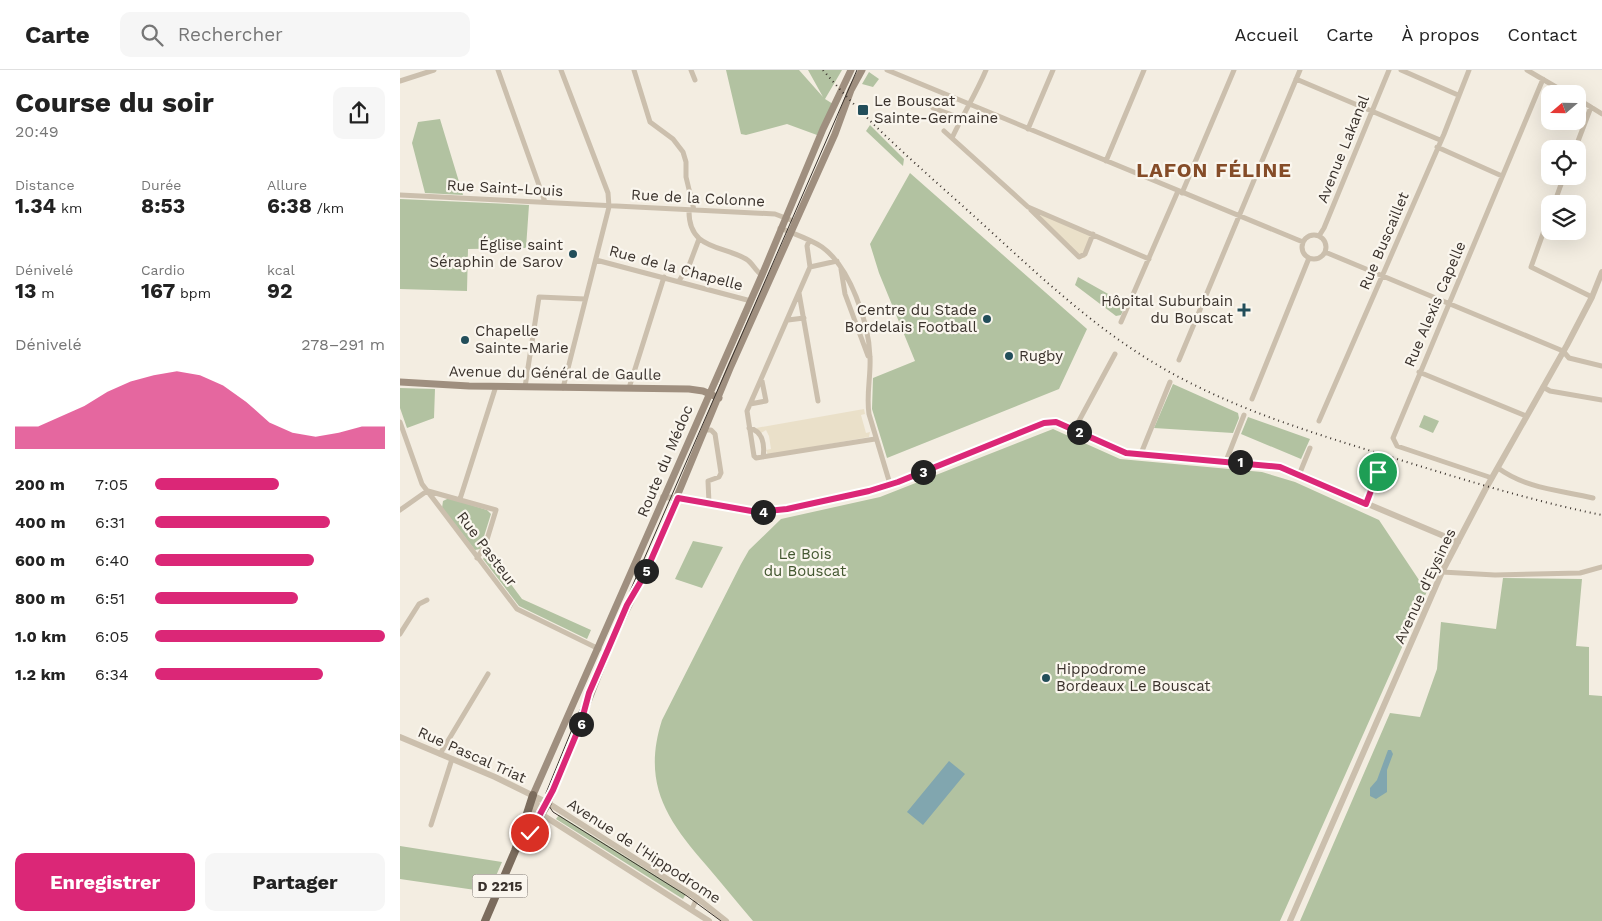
<!DOCTYPE html>
<html lang="fr">
<meta charset="utf-8">
<style>
:root{--surface:#fff;--page:#f6f6f6;--text:#222;--muted:#767676;--line:#e0e0e0;--accent:#db2777}
body{margin:0;font-family:"Work Sans",sans-serif;background:var(--page);color:var(--text);height:100vh;display:flex;flex-direction:column;font-size:19px;white-space:nowrap}
*{box-sizing:border-box;margin:0}
p{font-size:16px;color:var(--muted)}
.icon{flex:none;width:28px;height:28px;fill:none;stroke:currentColor;stroke-width:2;stroke-linecap:round;stroke-linejoin:round}
.map{position:relative;flex:1;overflow:hidden}
.details{display:flex;flex-direction:column;background:var(--surface);width:400px}
.details>*{flex:none}
.needle{width:32px;rotate:250deg}
.tools{position:absolute;left:1141px;top:15px;display:grid;gap:10px}
.tools a{display:grid;place-items:center;width:45px;height:45px;border-radius:10px;background:var(--surface);box-shadow:0 5px 20px #0002;font-size:25px}
.pin{position:absolute;display:grid;place-items:center;width:42px;height:42px;color:#fff;margin:-21px;border:2px solid #fff;border-radius:50%;box-shadow:0 1px 5px #0007}
.km{position:absolute;width:25px;height:25px;margin:-12px;border-radius:50%;background:#222;color:#fff;font-size:14px;line-height:25px;text-align:center}
.round{display:grid;place-items:center;flex:none;width:52px;height:52px;border-radius:10px;background:var(--page)}
.overview{display:flex;align-items:center;justify-content:space-between;height:85px;padding:0 15px}
h1{font-size:28px;font-weight:700;line-height:38px}
.stats{display:grid;grid-template-columns:repeat(3,1fr);gap:8px;height:85px;padding:5px 15px}
.stats div{display:grid;align-content:center}
.stats b{font-size:21px;font-weight:700}
.stats small{font-size:14px;font-weight:400}
.stats p{font-size:14px}
.chart{height:140px;padding:10px 15px}
.chart p{display:flex;justify-content:space-between}
.chart svg{width:100%;height:90px;margin-top:5px;fill:var(--accent);opacity:.7}
.button{display:flex;gap:10px;margin-top:auto;padding:10px 15px}
.button a{flex:1;height:58px;border-radius:10px;background:var(--accent);color:#fff;font-size:20px;font-weight:700;line-height:58px;text-align:center}
.button a+a{background:var(--page);color:var(--text)}
ul{padding:0 15px;list-style:none;font-size:16px}
li{display:grid;grid-template-columns:80px 60px 1fr;align-items:center;height:38px}
li i{height:12px;border-radius:6px;background:var(--accent)}
header{display:flex;align-items:center;gap:30px;box-sizing:border-box;height:70px;padding:0 25px;background:var(--surface);border-bottom:1px solid var(--line)}
header strong{font-size:24px}
nav{display:flex;gap:28px;margin-inline-start:auto;font-size:18px}
.search{width:350px;height:45px;background:var(--page);display:flex;align-items:center;gap:12px;box-sizing:border-box;padding:0 18px;border-radius:10px;color:var(--muted);font-size:19px}
main{display:flex;flex:1;min-height:0}
.map>svg:first-child{display:block}
.green{fill:#b2c2a1}
.plaza{fill:#eae0c9}
.water{fill:#81a6af}
.lines{fill:none;stroke-linecap:round;stroke-linejoin:round}
.minor{stroke:#cbbfad;stroke-width:5}
.tertiary{stroke:#cbbfad;stroke-width:6}
.secondary{stroke:#9f8f7f;stroke-width:7}
.primary{stroke:#7b6c5d;stroke-width:8}
.tram{stroke:#3a322c;stroke-width:1}
.rail{stroke:#3a322c;stroke-width:2;stroke-dasharray:1 4;stroke-linecap:butt}
.route-casing{stroke:#fff;stroke-width:10}
.route{stroke:#db2777;stroke-width:6}
.poi-dot{fill:#224e5a;stroke:#faf6ee;stroke-width:2}
.labels{text-anchor:middle;dominant-baseline:central;stroke-width:4.5;stroke-linejoin:round;paint-order:stroke}
.shield{fill:#faf6ee;stroke:#746d66;stroke-width:1}
.shield-label{font-size:14px;font-weight:bold;fill:#3a322c}
.poi-label{font-size:15px;fill:#3a322c;stroke:#faf6ee;text-anchor:start}
.street-label{font-size:15px;fill:#3a322c;stroke:#faf6ee}
.park-label{font-size:15px;fill:#435730;stroke:#faf6ee}
.district-label{font-size:20px;font-weight:bold;letter-spacing:1px;fill:#854c28;stroke:#faf6ee}
</style>
<header>
<strong>Carte</strong>
<div class="search"><svg class="icon" aria-label="search" viewBox="0 0 24 24"><circle cx="10" cy="10" r="6"/><path d="M15 15l6 6"/></svg>Rechercher</div>
<nav><a>Accueil</a><a>Carte</a><a>À propos</a><a>Contact</a></nav>
</header>
<main>
<section class="details">
<div class="overview"><div><h1>Course du soir</h1><p>20:49</p></div><a class="round"><svg class="icon" aria-label="share" viewBox="0 0 24 24"><path d="M12 15V3M7 8l5-5 5 5M5 13v7h14v-7"/></svg></a></div>
<div class="stats">
<div><p>Distance</p><b>1.34<small> km</small></b></div>
<div><p>Durée</p><b>8:53</b></div>
<div><p>Allure</p><b>6:38<small> /km</small></b></div>
</div>
<div class="stats">
<div><p>Dénivelé</p><b>13<small> m</small></b></div>
<div><p>Cardio</p><b>167<small> bpm</small></b></div>
<div><p>kcal</p><b>92</b></div>
</div>
<div class="chart"><p><span>Dénivelé</span>278–291 m</p>
<svg viewBox="0 0 160 44" preserveAspectRatio="none"><path d="M0 44V33L10 33L20 28L30 23L40 16L50 11L60 8L70 6L80 8L90 13L100 21L110 31L120 36L130 38L140 36L150 33L160 33V44z"/></svg>
</div>
<ul>
<li><b>200 m</b>7:05<i style="width:54%"></i></li>
<li><b>400 m</b>6:31<i style="width:76%"></i></li>
<li><b>600 m</b>6:40<i style="width:69%"></i></li>
<li><b>800 m</b>6:51<i style="width:62%"></i></li>
<li><b>1.0 km</b>6:05<i style="width:100%"></i></li>
<li><b>1.2 km</b>6:34<i style="width:73%"></i></li>
</ul>
<div class="button"><a>Enregistrer</a><a>Partager</a></div>
</section>
<div class="map">
<svg width="1202" height="851" viewBox="0 0 1202 851">
<rect width="100%" height="100%" fill="#f3ede1"/>
<path class="green" d="M326 0H399L423 27 408 0H442L425 29 433 34 417 65 387 54 346 65 341 64Z
M469 2 479 9 473 17 462 14Z
M40 49 63 125 25 123 12 73 18 52Z
M470 55 504 89 503 96 466 61Z
M510 103 687 259 659 319 487 388 472 339 473 308 515 291 479 203 470 174Z
M0 129 129 135 126 178 68 179 67 221 0 219Z
M678 207 726 234 721 245 716 246 675 215Z
M773 314 838 343 839 348 833 363 754 358Z
M0 318 35 319 34 348 7 358 0 338Z
M1024 345 1039 351 1033 363 1019 357Z
M848 347 910 369 901 389 841 364Z
M653 359 720 389 862 402 895 412 979 450 1021 513 1028 519 880 851H353C337 832 322 814 306 795 266 749 242 713 262 650L341 494 349 480 381 449 480 427Z
M49 428 87 440 91 444 80 479 75 480 42 438 43 431Z
M293 471 323 477 302 518 275 509Z
M87 482 122 529 191 560 187 569 119 536 83 489Z
M1103 508 1182 509 1176 576 1189 577V625L1202 626V851H900L990 643 1020 647 1037 599 1041 552 1096 559Z
M159 745 286 824 283 829 156 749Z
M0 776 102 792 89 822 0 809Z"/>
<path class="plaza" d="M631 137 694 163 685 188H679Z
M464 339 465 344 461 345 466 363 470 362 469 367 368 385 366 380 371 379 369 366 366 360 361 363 356 358Z"/>
<path class="water" d="M988 680H991L993 684 987 700V722L976 729 970 726V718L977 710Z
M549 691 565 704 523 755 507 742Z"/>
<g class="lines">
<path class="minor" d="M98 0 145 132
M161 0 208 123 209 137 163 318
M234 0 250 52 273 69 283 82 286 92V107L294 140
M291 0 295 10
M487 0 903 172
M1001 0 1058 25
M1127 0 1168 24
M896 9 1040 70
M0 11 34 0
M1178 29 1202 44
M533 38 561 48
M628 59 653 0
M544 61 628 137 749 189
M552 68C563 44 576 24 586 0
M1037 77 1102 106
M1175 79 1191 37
M706 91 744 0
M782 123 834 0
M0 125 375 144 396 152
M1154 134 1164 106
M289 140C288 180 322 175 346 189 353 193 355 201 362 205
M631 140 679 187 685 184 693 164
M1150 144 1131 197 1192 227
M380 158C394 164 410 169 422 177 450 197 469 253 470 287 471 306 466 325 469 344L490 414
M902 177a12 12 0 1 1 24 0a12 12 0 1 1-24 0Z
M919 166 924 158 989 0
M409 171 407 176 410 197 347 341 354 386 356 388 475 369
M925 182 1163 281 1169 288 1202 296
M196 190 351 231
M410 197 437 191
M441 199 445 224 468 286
M279 211 290 193 299 169
M399 223 418 331
M388 250 404 248
M721 252 778 121
M779 290 900 0
M1019 302 1126 346
M125 317 139 227 185 229
M1143 317 1150 321 1202 330
M229 318 264 207
M852 329 909 188
M350 334 366 331 362 311
M919 351 1044 64 1069 0
M0 352 22 414 117 539 199 579
M349 358C363 361 365 375 363 387
M305 360H311L315 364 321 403 319 407 308 411 309 433
M674 360 715 284
M740 386 770 312
M826 391 844 345
M1098 398C1127 419 1159 420 1193 428
M899 405 910 378
M1092 408 997 376 993 368 1143 9
M28 421 96 440 85 476 77 488
M60 429 96 316
M966 434 980 396 978 391 971 389 968 393
M0 440 27 421
M1042 502 1095 505 1180 503 1202 497
M0 564 19 534 27 530
M40 684 88 604
M31 755 52 689
M126 766 134 742V731
M292 839 297 828"/>
<path class="tertiary" d="M263 427 287 429 357 442 387 439 469 421 498 412 644 353 656 352 726 383 880 397 1058 472
M0 667 95 707 148 733 297 828 326 851
M133 725 141 744 309 851
M890 851 1042 502 1085 420 1167 275 1192 227 1202 202"/>
<path class="secondary" d="M0 312 69 316 289 319 303 321 319 328
M133 725 362 205 423 59 451 0
M148 733C181 657 204 578 244 506L331 296 435 64 451 20 462 0"/>
<path class="primary" d="M116 779 130 763 148 733
M85 851 115 781 133 725"/>
<path class="tram" d="M321 851 287 826 153 742 147 733 146 723 204 581 457 0"/>
<path class="rail" d="M423 0C466 51 516 94 565 138 623 190 679 246 746 288 824 337 910 362 997 389 1065 410 1132 431 1202 445"/>
</g>
<g class="lines">
<defs>
<path id="route" d="M130 763 153 720 181 653 189 623 209 577 227 535 244 506 278 428 357 442 387 439 469 421 498 412 644 353 656 352 726 383 880 397 966 434 978 402"/>
</defs>
<use href="#route" class="route-casing"/>
<use href="#route" class="route"/>
</g>
<g class="poi-dot">
<rect x="457" y="34" width="12" height="12" rx="2.5"/>
<circle cx="173" cy="184" r="5"/>
<path d="M841.5 232.5h5v5h5v5h-5v5h-5v-5h-5v-5h5z"/>
<circle cx="587" cy="249" r="5"/>
<circle cx="65" cy="270" r="5"/>
<circle cx="609" cy="286" r="5"/>
<circle cx="646" cy="608" r="5"/>
</g>
<g class="labels">
<rect class="shield" x="72.5" y="804.5" width="55" height="23" rx="4"/>
<g class="shield-label">
<text x="100" y="816">D 2215</text>
</g>
<g class="poi-label">
<text x="474" y="31">Le Bouscat<tspan x="474" dy="17">Sainte-Germaine</tspan></text>
<text x="163" y="175" text-anchor="end">Église saint<tspan x="163" dy="17">Séraphin de Sarov</tspan></text>
<text x="833" y="231" text-anchor="end">Hôpital Suburbain<tspan x="833" dy="17">du Bouscat</tspan></text>
<text x="577" y="240" text-anchor="end">Centre du Stade<tspan x="577" dy="17">Bordelais Football</tspan></text>
<text x="75" y="261">Chapelle<tspan x="75" dy="17">Sainte-Marie</tspan></text>
<text x="619" y="286">Rugby</text>
<text x="656" y="599">Hippodrome<tspan x="656" dy="17">Bordeaux Le Bouscat</tspan></text>
</g>
<g class="street-label">
<text transform="translate(943 79) rotate(-68)">Avenue Lakanal</text>
<text transform="translate(105 118) rotate(3)">Rue Saint-Louis</text>
<text transform="translate(298 128) rotate(3)">Rue de la Colonne</text>
<text transform="translate(984 171) rotate(-67)">Rue Buscaillet</text>
<text transform="translate(276 198) rotate(15)">Rue de la Chapelle</text>
<text transform="translate(1035 234) rotate(-67)">Rue Alexis Capelle</text>
<text transform="translate(155 303) rotate(1)">Avenue du Général de Gaulle</text>
<text transform="translate(265 391) rotate(-67)">Route du Médoc</text>
<text transform="translate(87 479) rotate(53)">Rue Pasteur</text>
<text transform="translate(1025 516) rotate(-65)">Avenue d'Eysines</text>
<text transform="translate(72 685) rotate(24)">Rue Pascal Triat</text>
<text transform="translate(244 781) rotate(33)">Avenue de l'Hippodrome</text>
</g>
<g class="park-label">
<text x="405" y="484">Le Bois<tspan x="405" dy="17">du Bouscat</tspan></text>
</g>
<g class="district-label">
<text x="814" y="100">LAFON FÉLINE</text>
</g>
</g>
</svg>
<div class="tools">
<a><svg class="needle" viewBox="-14 -14 28 28"><path d="M0-13l5 13h-10z" fill="#e53935"/><path d="M0 13l5-13h-10z" fill="#767676"/></svg></a>
<a><svg class="icon" aria-label="locate" viewBox="0 0 24 24"><circle cx="12" cy="12" r="6"/><path d="M12 2v4M12 18v4M2 12h4M18 12h4"/></svg></a>
<a><svg class="icon" aria-label="layers" viewBox="0 0 24 24"><path d="M12 4l9 5-9 5-9-5zM3 14l9 5 9-5"/></svg></a>
</div>
<div class="pin" style="left:978px;top:402px;background:#1e9e55"><svg class="icon" aria-label="arrive" viewBox="0 0 24 24"><path d="M6 21V4h12l-3 4 3 4H6"/></svg></div>
<div class="pin" style="left:130px;top:763px;background:#d93025"><svg class="icon" aria-label="check" viewBox="0 0 24 24"><path d="M5 12l5 5 9-10"/></svg></div>
<b class="km" style="left:840px;top:392px">1</b>
<b class="km" style="left:679px;top:362px">2</b>
<b class="km" style="left:523px;top:402px">3</b>
<b class="km" style="left:363px;top:442px">4</b>
<b class="km" style="left:246px;top:501px">5</b>
<b class="km" style="left:181px;top:654px">6</b>
</div>
</main>
